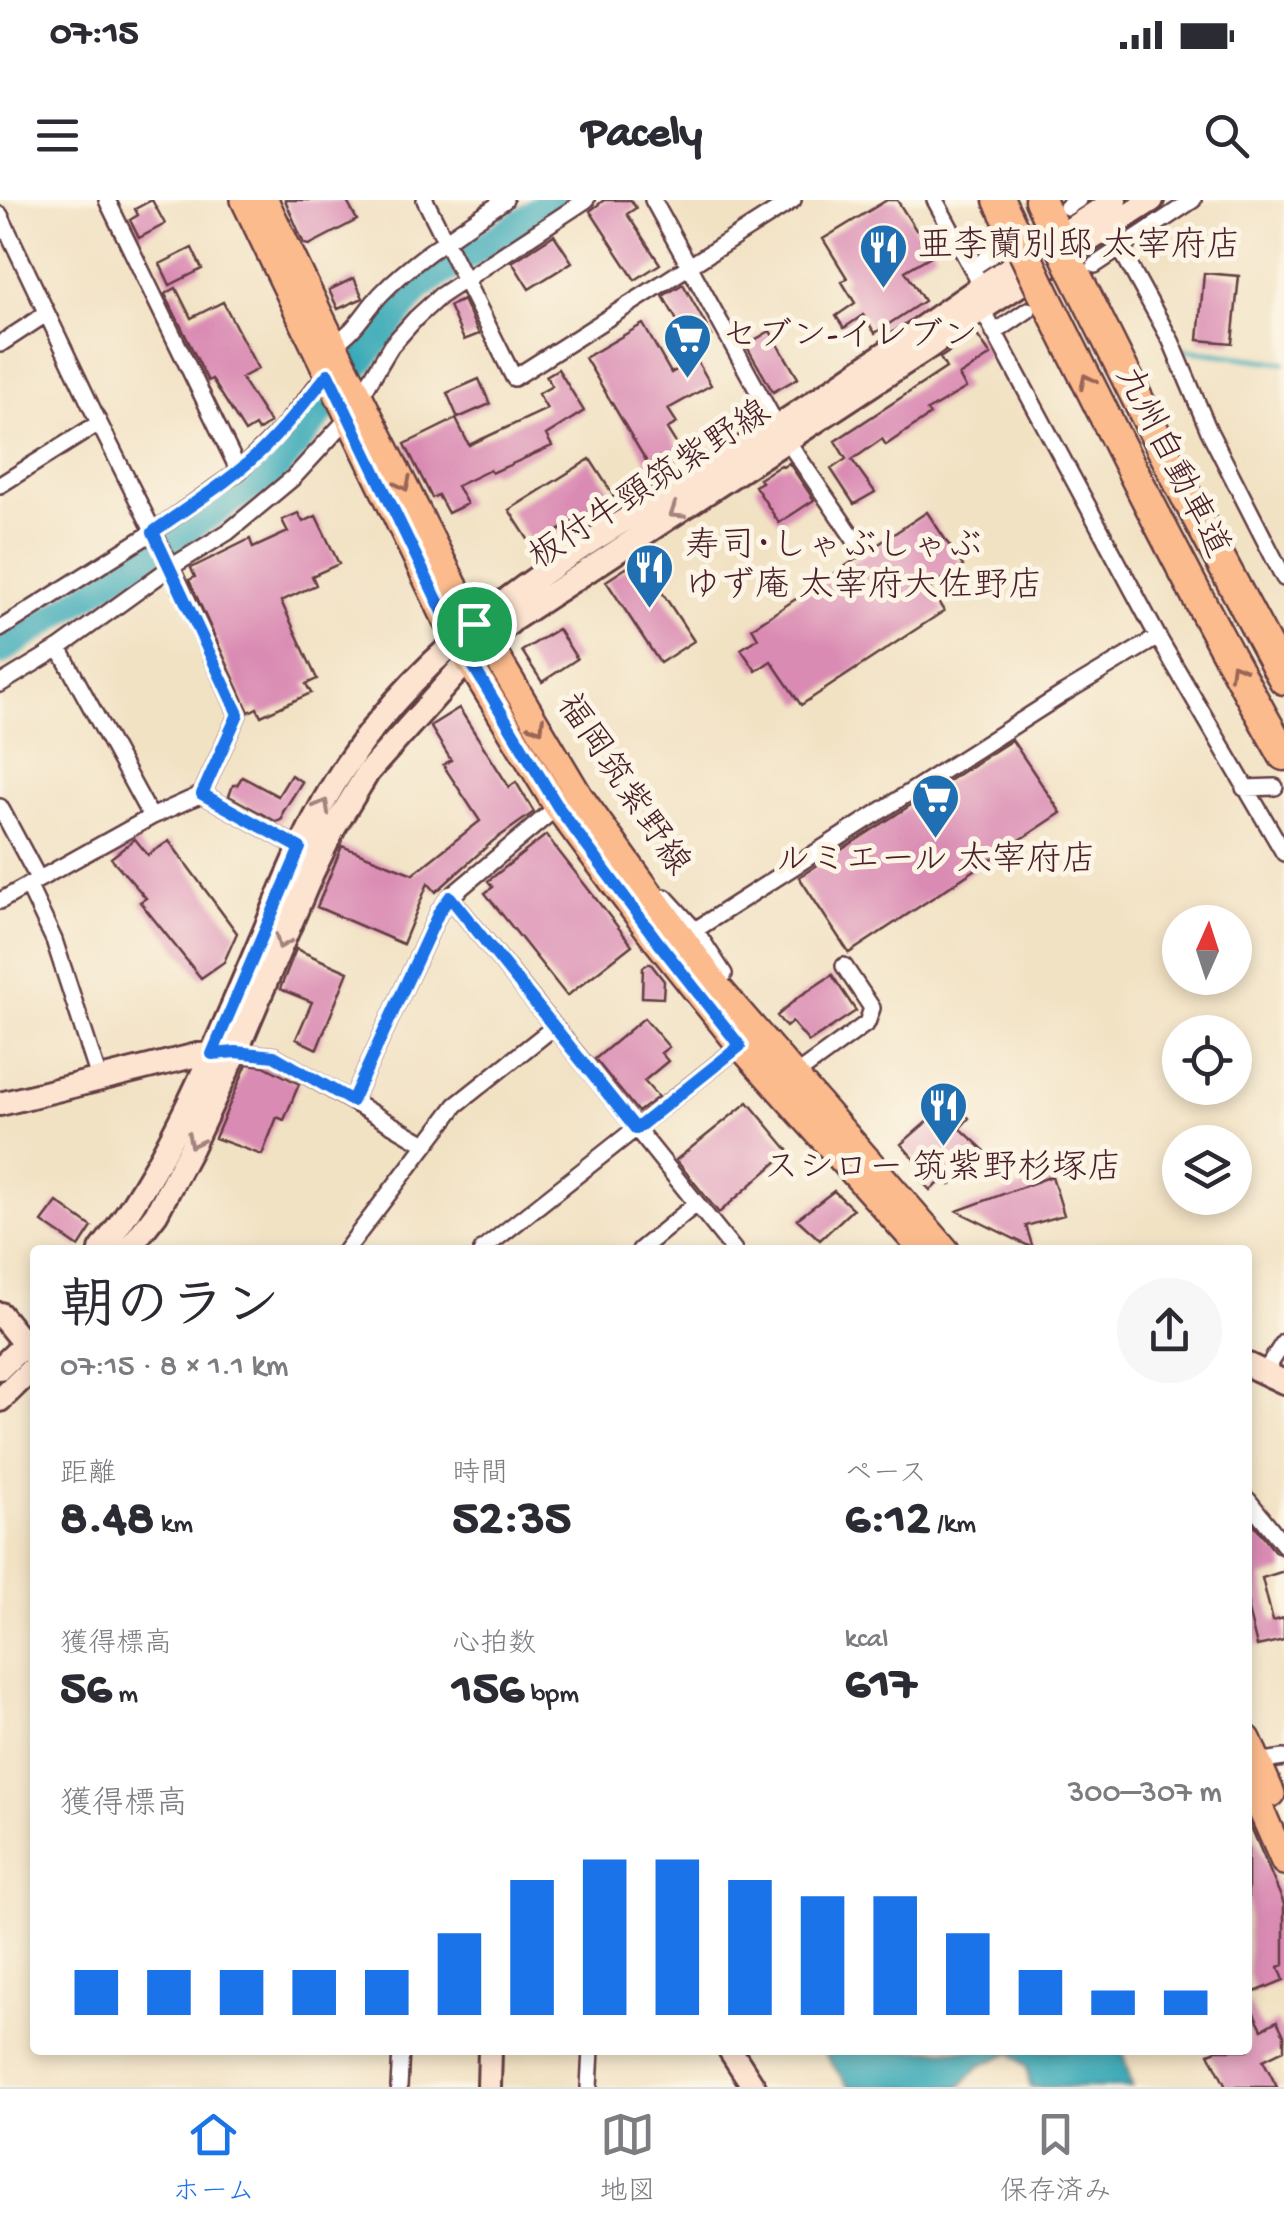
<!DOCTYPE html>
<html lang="ja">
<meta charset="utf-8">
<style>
:root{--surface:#fff;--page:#f7f7f7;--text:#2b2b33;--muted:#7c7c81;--line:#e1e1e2;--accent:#1a73e8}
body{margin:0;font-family:"Gochi Hand","Klee One",sans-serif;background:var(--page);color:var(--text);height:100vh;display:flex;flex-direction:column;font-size:38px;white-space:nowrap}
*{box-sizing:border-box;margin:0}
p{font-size:32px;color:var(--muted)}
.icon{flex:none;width:55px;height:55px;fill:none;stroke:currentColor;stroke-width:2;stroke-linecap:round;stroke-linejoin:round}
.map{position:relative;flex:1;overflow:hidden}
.panel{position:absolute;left:30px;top:1045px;width:1222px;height:810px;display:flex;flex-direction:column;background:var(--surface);border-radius:10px;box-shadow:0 5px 15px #0003}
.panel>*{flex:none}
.needle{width:65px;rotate:3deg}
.buttons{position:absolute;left:1162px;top:705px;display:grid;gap:20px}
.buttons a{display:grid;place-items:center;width:90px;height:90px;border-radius:50%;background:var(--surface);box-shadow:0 5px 15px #0003;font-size:50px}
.pin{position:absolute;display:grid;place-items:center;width:85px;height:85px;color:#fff;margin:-42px;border:5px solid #fff;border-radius:50%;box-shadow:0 2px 10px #0007}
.round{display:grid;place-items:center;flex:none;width:105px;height:105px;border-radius:52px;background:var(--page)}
.overview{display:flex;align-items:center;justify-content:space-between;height:170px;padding:0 30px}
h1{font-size:55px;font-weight:700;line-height:75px}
.stats{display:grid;grid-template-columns:repeat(3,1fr);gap:15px;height:170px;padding:10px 30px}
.stats div{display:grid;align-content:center}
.stats b{font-size:50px;font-weight:700}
.stats small{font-size:28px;font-weight:400}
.stats p{font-size:28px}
.chart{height:280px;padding:20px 30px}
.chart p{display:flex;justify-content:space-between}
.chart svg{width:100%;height:180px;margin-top:10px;stroke:var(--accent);stroke-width:6}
.status{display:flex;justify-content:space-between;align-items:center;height:70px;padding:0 50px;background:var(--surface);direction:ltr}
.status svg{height:28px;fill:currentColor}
header{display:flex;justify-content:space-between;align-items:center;height:130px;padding:0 30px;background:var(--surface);font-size:45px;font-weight:700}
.tabs{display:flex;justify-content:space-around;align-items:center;height:140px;border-top:2px solid var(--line);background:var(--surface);font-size:28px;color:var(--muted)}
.tabs a{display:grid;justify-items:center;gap:5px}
.tabs .current{color:var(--accent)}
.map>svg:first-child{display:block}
.water{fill:#3aaab8;stroke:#426472;stroke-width:2.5}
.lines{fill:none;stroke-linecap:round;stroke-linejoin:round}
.stream{stroke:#3aaab8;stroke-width:5}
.river{stroke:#3aaab8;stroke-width:28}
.building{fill:#da8bb3}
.street-casing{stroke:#633c42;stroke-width:20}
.secondary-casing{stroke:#633c42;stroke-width:28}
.primary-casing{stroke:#633c42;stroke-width:30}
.highway-casing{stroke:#633c42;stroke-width:35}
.street{stroke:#fff;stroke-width:15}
.secondary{stroke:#fde4d1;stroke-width:22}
.primary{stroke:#fbbb8d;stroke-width:25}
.highway{stroke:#fbbb8d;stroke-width:30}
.highway-bridge-casing{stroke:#633c42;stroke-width:35;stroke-linecap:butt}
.highway-bridge{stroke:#fbbb8d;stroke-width:30}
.oneway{stroke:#9a6557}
.oneway2{stroke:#a4827e}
.route-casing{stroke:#fff;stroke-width:20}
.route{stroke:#1a73e8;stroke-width:12}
.labels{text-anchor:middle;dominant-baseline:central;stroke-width:10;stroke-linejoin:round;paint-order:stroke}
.poi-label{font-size:35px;fill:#4a1f2b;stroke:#fcf5e5;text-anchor:start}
.street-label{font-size:35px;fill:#4a1f2b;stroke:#fcf5e5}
</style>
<div class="status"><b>07:15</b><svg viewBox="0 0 49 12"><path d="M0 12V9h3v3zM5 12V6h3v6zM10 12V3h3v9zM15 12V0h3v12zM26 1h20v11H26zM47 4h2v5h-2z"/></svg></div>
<header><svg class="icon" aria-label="menu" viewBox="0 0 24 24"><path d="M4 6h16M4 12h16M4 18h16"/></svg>Pacely<svg class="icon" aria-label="search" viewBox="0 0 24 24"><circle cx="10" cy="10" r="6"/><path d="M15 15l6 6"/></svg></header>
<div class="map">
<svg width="1284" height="1887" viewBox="0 0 1284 1887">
<rect width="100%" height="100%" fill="#fcf5e5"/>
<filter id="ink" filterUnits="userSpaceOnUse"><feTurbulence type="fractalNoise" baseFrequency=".01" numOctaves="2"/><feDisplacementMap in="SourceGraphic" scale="20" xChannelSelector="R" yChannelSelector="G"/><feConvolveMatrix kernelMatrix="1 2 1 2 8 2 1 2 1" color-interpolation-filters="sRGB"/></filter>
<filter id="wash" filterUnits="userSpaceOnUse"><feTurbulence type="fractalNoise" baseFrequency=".0048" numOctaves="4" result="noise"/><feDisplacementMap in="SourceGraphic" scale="40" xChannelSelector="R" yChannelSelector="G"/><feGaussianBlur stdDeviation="2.25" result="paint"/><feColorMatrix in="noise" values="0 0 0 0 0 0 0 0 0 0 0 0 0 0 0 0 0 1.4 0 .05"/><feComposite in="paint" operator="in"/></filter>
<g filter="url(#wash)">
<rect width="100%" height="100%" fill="#f2e2c4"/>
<path class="water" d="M822 1850H1122L1132 1887H1030L1027 1867 1010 1852 978 1867 960 1887H849Z"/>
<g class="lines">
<path class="stream" d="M1186 150 1284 163"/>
<path class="river" d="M0 452 273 274 419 88 554 0"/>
</g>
<g id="blocks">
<path class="building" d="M152 0 165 24 139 38 130 20 138 15 135 9Z
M285 0H346L357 20 309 45 304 44Z
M604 0H631L636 8 627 14 660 64 635 80 590 11Z
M887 0H897L916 30 921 27 936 53 905 71 924 101 875 133 863 115 844 128 836 116 855 103 842 82 847 78 823 39Z
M554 35 572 62 529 89 512 62Z
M192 48 202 69 170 85 160 64Z
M1204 73 1239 76 1232 143 1198 140Z
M354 78 363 98 338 109 329 90Z
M683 84 712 136 692 147 663 96Z
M176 88 191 118 223 102 258 169 241 178 270 223 258 231 255 226 245 232 212 179 208 181 165 94Z
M463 100 479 134 464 140 449 106Z
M643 124 671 173 696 159 711 185 668 209 677 223 667 229 684 256 654 274 585 158Z
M770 131 798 178 773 192 746 145Z
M976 134 991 155 959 176 966 188 927 211 930 215 886 245 882 239 852 260 875 292 854 304 831 269 846 259 835 241 946 168 940 158Z
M558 169 584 211 546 235 552 246 492 273 490 270 457 286 467 304 448 313 438 295 432 298 405 244 456 219 469 245 547 209 538 194 552 186 546 176Z
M479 179 490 204 458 218 447 193Z
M590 259 614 296 533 347 509 310Z
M789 263 814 300 779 323 755 286 762 282 759 279 781 265 783 267Z
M927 312 963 366 929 388 944 411 801 505 771 461 756 471 741 449 758 438 752 428Z
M298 313 303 322 316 316 339 364 312 376 316 385 281 401 317 479 306 484 311 493 261 516 257 508 249 512 189 380 195 377 191 368 250 339 253 348 288 332 282 320Z
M640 359 694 441 660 463 606 381Z
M558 429 577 459 542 482 522 451Z
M459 508 509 587 516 582 534 612 493 641 436 692 428 683 403 744 317 707 342 646 413 674 480 621 443 565 451 560 430 526Z
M1012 540 1061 613 849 753 799 677Z
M291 575 302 582 283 612 282 619 277 622 229 596 233 585H237L242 577 278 596Z
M546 635 632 745 567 796 485 693 493 687 488 681Z
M135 639 148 655 169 641 237 733 224 762 201 778 140 702 146 698 111 658Z
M296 749 348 772 317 849 296 839 312 802 280 789Z
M650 763 664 781 663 798 642 797 643 767Z
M832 775 856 811 809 842 792 822 786 827 777 816 797 798Z
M644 818 669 847 661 853 668 861 644 881 658 897 638 912 595 859Z
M247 864 264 866 299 884 284 920 277 917 262 955 215 938Z
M951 901 969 918 960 928 986 952 950 985 945 979 930 990 917 976 923 969 901 944Z
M748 902 789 951 719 1013 676 960Z
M1052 976 1064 1015 1026 1026 1033 1048 957 1011Z
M834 991 853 1009 820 1040 797 1019Z
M57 1002 92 1027 79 1047 42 1022Z
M1248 1317 1275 1352 1284 1356V1371L1262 1378 1273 1421 1284 1418V1440L1257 1446 1248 1410Z
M1248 1620 1284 1704V1765L1279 1767 1284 1780 1255 1792 1248 1775Z
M1248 1801 1262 1829 1277 1821 1284 1835V1850L1263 1860 1277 1887H1226L1209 1853 1216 1850H1248Z"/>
</g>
</g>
<g filter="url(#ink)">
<use href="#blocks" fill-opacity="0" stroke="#633c42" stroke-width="2.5"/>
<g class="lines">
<defs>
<path id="street" d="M107 0 239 271
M425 0 514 178 793 0
M653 0 777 226 857 343
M935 0 982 87
M1067 7 1078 0
M0 15 99 223 171 367 238 514 202 594 151 617 0 701
M1120 48 1171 141 1209 231 1284 378
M1095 65 1193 0
M972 68 998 51
M982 109 1158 437 1284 653
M994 133 1028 110
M0 144 46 114
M334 144C356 131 364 112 381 94 417 57 463 29 505 0
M361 196 391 146 416 118 440 96 586 0
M0 285 99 223
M0 429 153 332 239 271 281 230 327 173
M59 448 151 617
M0 484 59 448 171 367 228 332 294 277 349 217
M1244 588 1275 587
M202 594 300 648
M0 607 38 678
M28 685 54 740 99 878
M450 697 734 1050
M665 697 695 730 724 774 717 786
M695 730 1063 494 1158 437
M236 852 274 856 425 944
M794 876 867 823 872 808 844 766
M352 901 439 712 450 697 557 607
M346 1050 456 905 554 827
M482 1050 740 846
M640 1050 696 1004
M1264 1173 1284 1142
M1248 1300 1284 1345
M1257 1562 1284 1558
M399 1887 401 1850
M589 1887 591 1850"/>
<path id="secondary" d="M0 904 197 855 221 854
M101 1050C173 955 216 844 263 735 287 677 311 617 346 565 452 406 620 327 776 227 846 182 913 133 982 86 1026 57 1071 29 1115 0
M128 1050 156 1014 191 948 236 852 312 673 334 628 368 572 469 459 514 419 929 147 982 109 1152 0
M0 1114 35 1157
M1248 1165 1284 1182
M0 1168 33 1136
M0 1200 35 1166
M730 1850 754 1887
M489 1887 490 1850"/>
<path id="primary" d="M244 0 455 439 557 607 658 743 740 846 922 1050
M265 0 340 157 474 424 488 442 579 595 717 786 946 1050
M1248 1539 1272 1594
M1248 1580 1284 1662"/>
<path id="highway" d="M999 0 1024 52
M1040 0 1054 31
M1073 70 1182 288 1284 479
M1042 90C1120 247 1197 402 1284 555"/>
</defs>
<use href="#street" class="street-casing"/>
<use href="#secondary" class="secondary-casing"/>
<use href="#primary" class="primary-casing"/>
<use href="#highway" class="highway-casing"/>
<use href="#street" class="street"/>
<use href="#secondary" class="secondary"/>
<use href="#primary" class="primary"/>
<use href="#highway" class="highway"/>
<defs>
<path id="highway-bridge" d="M1054 31 1073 70
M1024 52 1042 90"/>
</defs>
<use href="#highway-bridge" class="highway-bridge-casing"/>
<use href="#highway-bridge" class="highway-bridge"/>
</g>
<defs><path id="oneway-chevron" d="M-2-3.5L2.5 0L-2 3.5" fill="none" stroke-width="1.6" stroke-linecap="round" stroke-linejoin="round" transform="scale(2.5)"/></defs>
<g class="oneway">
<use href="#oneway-chevron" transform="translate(1087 181) rotate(-116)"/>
<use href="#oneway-chevron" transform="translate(404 284) rotate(64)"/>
<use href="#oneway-chevron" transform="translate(1236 470) rotate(-120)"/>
<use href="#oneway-chevron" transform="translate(538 526) rotate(59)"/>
</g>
<g class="oneway2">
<use href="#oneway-chevron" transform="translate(676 312) rotate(147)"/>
<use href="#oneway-chevron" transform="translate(323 606) rotate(-61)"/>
<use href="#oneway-chevron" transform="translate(282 742) rotate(113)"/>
<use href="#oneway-chevron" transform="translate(194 941) rotate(116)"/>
</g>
</g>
<g class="lines" filter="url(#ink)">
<defs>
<path id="route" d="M328 174 456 439 474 424 488 442 469 459 558 607 658 742 740 846 636 929 450 697 439 712 352 901 274 856 236 852 212 854 300 648 202 594 238 514 153 332C189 306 229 282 261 251 285 228 307 200 328 174Z"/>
</defs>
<use href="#route" class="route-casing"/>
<use href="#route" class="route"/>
</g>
<defs>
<symbol id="restaurant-pin" viewBox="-11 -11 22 30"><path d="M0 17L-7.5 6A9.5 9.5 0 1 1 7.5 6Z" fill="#1f6fb2" stroke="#fcf5e5"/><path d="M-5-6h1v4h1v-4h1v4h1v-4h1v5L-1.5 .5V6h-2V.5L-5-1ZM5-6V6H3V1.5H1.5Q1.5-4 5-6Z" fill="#fff"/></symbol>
<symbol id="supermarket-pin" viewBox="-11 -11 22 30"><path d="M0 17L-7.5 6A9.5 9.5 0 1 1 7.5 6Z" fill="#1f6fb2" stroke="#fcf5e5"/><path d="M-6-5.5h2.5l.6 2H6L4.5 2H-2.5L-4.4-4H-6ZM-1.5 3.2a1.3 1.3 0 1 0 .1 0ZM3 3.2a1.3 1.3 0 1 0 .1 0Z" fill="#fff"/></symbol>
</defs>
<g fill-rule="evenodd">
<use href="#restaurant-pin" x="856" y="20" width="55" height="75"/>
<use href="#supermarket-pin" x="660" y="110" width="55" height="75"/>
<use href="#restaurant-pin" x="622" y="340" width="55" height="75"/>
<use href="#supermarket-pin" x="908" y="570" width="55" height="75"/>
<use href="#restaurant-pin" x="916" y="878" width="55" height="75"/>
</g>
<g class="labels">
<g class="poi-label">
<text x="918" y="48">亜李蘭別邸 太宰府店</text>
<text x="722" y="138">セブン-イレブン</text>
<text x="685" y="348">寿司･しゃぶしゃぶ<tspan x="685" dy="40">ゆず庵 太宰府大佐野店</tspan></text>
<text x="936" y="662" text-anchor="middle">ルミエール 太宰府店</text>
<text x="943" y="970" text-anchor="middle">スシロー 筑紫野杉塚店</text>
</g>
<g class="street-label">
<text transform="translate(1170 263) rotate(63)">九州自動車道</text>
<text transform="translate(651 287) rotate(-33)">板付牛頸筑紫野線</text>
<text transform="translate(621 586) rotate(56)">福岡筑紫野線</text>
</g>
</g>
</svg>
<div class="buttons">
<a><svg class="needle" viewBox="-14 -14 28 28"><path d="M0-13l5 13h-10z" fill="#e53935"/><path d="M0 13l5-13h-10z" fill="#7c7c81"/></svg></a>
<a><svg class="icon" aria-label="locate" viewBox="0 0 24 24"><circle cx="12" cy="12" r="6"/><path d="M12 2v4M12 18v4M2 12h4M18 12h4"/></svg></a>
<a><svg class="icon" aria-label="layers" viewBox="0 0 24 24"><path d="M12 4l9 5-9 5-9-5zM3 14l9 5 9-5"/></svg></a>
</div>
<div class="pin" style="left:474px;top:424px;background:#1e9e55"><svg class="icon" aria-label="arrive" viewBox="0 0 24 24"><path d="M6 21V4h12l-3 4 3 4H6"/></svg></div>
<section class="panel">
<div class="overview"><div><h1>朝のラン</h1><p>07:15 · 8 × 1.1 km</p></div><a class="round"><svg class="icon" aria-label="share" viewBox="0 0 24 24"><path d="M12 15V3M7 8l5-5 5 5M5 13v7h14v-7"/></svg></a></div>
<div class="stats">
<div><p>距離</p><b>8.48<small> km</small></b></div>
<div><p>時間</p><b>52:35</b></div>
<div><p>ペース</p><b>6:12<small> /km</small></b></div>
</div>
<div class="stats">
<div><p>獲得標高</p><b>56<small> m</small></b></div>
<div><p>心拍数</p><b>156<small> bpm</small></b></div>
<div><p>kcal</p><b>617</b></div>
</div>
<div class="chart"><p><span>獲得標高</span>300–307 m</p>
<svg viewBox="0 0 160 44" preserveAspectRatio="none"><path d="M5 44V33M15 44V33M25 44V33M35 44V33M45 44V33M55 44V24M65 44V11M75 44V6M85 44V6M95 44V11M105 44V15M115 44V15M125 44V24M135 44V33M145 44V38M155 44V38"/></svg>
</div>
</section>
</div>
<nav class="tabs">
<a class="current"><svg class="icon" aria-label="home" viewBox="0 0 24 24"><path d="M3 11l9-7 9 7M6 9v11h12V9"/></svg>ホーム</a>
<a><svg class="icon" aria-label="map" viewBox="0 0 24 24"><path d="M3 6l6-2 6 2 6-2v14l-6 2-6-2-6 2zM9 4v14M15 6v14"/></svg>地図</a>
<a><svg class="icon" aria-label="saved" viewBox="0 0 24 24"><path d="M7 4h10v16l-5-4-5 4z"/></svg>保存済み</a>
</nav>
